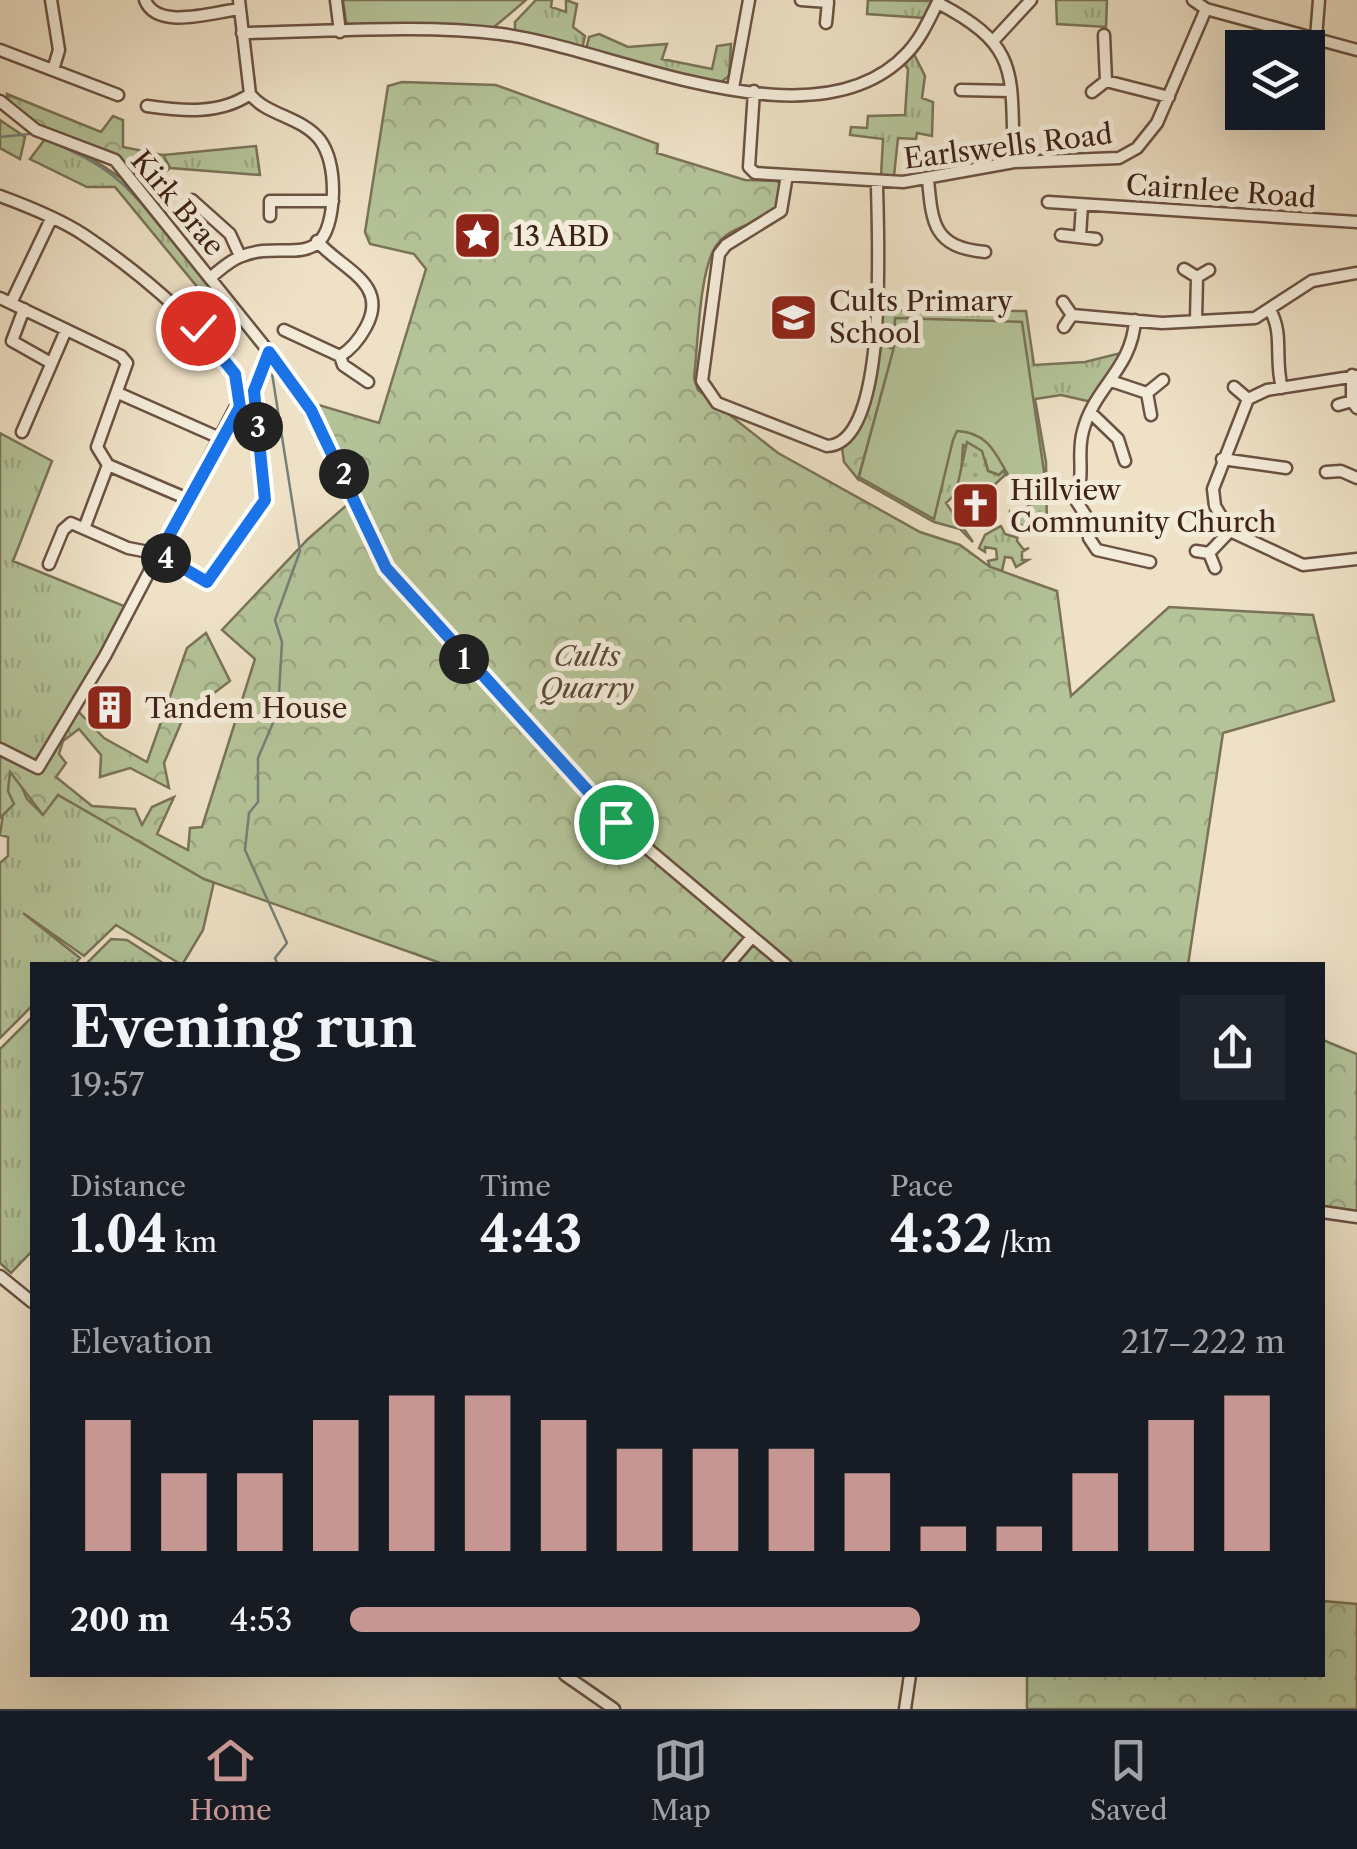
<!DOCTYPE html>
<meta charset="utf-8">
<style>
:root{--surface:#171b24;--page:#20242c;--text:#f1f3f6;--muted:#9ea1a6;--line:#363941;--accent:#c59692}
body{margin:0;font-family:"Libre Caslon Text",serif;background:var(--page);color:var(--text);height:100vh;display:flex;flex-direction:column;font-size:38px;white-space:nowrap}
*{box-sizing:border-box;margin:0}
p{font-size:32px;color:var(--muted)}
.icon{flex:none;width:55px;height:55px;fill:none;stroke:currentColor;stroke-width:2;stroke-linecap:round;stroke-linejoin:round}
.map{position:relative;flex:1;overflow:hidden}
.sheet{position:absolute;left:30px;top:962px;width:1295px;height:715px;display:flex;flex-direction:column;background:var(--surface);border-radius:0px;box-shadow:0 10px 40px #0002}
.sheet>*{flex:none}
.controls{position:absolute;left:1225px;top:30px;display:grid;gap:20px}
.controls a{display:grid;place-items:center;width:100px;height:100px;border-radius:0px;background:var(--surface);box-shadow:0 10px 40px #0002;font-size:50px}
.pin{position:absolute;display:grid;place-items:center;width:85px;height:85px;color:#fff;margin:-42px;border:5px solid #fff;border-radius:50%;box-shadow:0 2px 10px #0007}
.km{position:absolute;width:50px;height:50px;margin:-25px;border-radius:50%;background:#222;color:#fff;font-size:28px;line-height:50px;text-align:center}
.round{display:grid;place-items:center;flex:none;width:105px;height:105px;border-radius:0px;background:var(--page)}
.head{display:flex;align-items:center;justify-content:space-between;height:170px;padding:0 40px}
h1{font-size:55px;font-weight:700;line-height:75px}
.stats{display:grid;grid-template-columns:repeat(3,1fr);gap:15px;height:170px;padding:10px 40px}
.stats div{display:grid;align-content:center}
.stats b{font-size:50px;font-weight:700}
.stats small{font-size:28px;font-weight:400}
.stats p{font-size:28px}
.chart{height:280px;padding:20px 40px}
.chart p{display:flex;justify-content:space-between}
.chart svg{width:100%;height:180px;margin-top:10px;stroke:var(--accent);stroke-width:6}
ul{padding:0 40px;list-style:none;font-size:32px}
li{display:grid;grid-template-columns:160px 120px 1fr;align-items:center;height:75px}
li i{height:25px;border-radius:12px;background:var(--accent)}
.menu{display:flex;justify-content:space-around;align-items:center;height:140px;border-top:2px solid var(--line);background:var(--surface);font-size:28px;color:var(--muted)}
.menu a{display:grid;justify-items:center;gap:5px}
.menu .selected{color:var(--accent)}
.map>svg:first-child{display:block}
.grass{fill:url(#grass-tufts);stroke:#7a7357;stroke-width:2.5}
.forest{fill:url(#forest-crowns);stroke:#7a7357;stroke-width:2.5}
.park{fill:#b4c398;stroke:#7a7357;stroke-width:2.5}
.garden{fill:url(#garden-dots);stroke:#7a7357;stroke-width:2.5}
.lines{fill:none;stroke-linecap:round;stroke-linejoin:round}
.stream{stroke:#767f78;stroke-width:2.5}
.minor-casing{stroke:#6b5242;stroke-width:15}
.minor{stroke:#f4ecda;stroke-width:10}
.route-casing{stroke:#fff;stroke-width:20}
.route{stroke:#1a73e8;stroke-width:12}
.labels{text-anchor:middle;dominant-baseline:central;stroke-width:10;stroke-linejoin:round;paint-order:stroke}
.street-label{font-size:28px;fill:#3f2316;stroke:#f4ecda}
.poi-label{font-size:28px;fill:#3f2316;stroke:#f4ecda;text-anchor:start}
.park-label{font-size:28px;font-style:italic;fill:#5c4b36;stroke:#f4ecda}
</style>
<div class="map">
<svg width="1357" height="1709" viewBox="0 0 1357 1709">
<defs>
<pattern id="grass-tufts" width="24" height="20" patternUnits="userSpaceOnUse" patternTransform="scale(2.5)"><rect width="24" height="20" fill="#b4c398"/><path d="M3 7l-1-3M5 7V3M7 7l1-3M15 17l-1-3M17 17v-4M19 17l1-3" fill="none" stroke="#9ca782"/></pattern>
<pattern id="forest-crowns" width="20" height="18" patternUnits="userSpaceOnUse" patternTransform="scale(2.5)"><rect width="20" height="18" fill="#b4c398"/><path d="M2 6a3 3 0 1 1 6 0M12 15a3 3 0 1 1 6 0" fill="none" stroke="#9ca782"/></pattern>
<pattern id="garden-dots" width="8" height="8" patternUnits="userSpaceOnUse" patternTransform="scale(2.5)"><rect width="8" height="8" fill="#b4c398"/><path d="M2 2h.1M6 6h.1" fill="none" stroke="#9ca782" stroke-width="1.8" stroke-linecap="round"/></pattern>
</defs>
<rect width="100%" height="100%" fill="#eee1c6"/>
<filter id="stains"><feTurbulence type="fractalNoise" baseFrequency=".002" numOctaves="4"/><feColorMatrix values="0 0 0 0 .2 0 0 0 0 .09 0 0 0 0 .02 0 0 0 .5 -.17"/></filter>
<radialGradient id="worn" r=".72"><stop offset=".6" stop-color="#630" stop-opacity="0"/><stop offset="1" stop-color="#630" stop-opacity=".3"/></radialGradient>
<path class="grass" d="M536 0H552L551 7 566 12V0L577 4 573 27 585 36 582 49 515 31V22Z
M868 0 932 1 924 18 867 14Z
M1056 0H1107L1106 27 1057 24Z
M599 34 628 47 667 44 662 59 712 69 717 46 731 44 729 76 721 82 691 79 586 50 589 37Z
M914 54 925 76 922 98 933 102 932 136 917 133 916 139 898 138 894 176H881L883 139 850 135 851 127 867 128 868 116 905 115 908 69 904 64Z
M0 120 25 137 20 159 0 148Z
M45 139 91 158 121 178 229 311 222 317 115 187H87L30 159Z
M256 146 260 175 170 168 163 155Z
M880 310 1026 311 1034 365 1085 362 1125 352 1092 402 1061 395 1035 399 1046 462 1047 533H1029L1015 519 1010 523V512L1016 517 1032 503 1027 498 1030 494 1018 490 1004 471 999 475 988 471 985 459 963 445 960 490 946 503 973 542 960 529 934 522 858 479 894 347 895 330 880 326Z
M0 433 52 461 13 561 129 608 41 764 0 743Z
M1001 526 1005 534 1015 537 1018 532 1017 541 1024 550 1029 548 1022 552V560H1028L1016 567 1012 558 1005 557 1002 571 990 567 988 561 997 559 996 549 985 547V552L979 548 985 535Z
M9 772 17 776 27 799 42 814 58 795 214 882 203 930 182 965 116 925 84 956 23 913 80 958 74 965H32V1006L0 1038V863L8 856V837L0 835Z
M111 939 127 940 166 965H85Z
M32 1017V1251L11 1273 0 1263V1049Z"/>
<path class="forest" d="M402 82 496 85 658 144 657 153 745 180 777 181 783 187C779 229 735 217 716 246 699 271 698 346 694 378L698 390 778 453 920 532 960 545 990 567 1057 591 1071 696 1169 607 1313 615 1334 701 1223 733 1188 965H446L204 879 58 795 43 815 10 772 8 791 14 804 0 818V753L41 764 74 707 104 738 147 762 187 648 206 633 230 681 184 716 164 763 169 788 130 768 100 777 101 755 79 729 63 741 59 754 66 763 56 777 92 806 135 809 142 825 152 807 174 797 157 834 188 850 190 828 202 827 255 659 222 630 308 539 348 504 319 405 379 423 426 269 414 254 370 244 365 232 388 86Z
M7 94 101 132 113 116 123 120V147L163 155 170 168 142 192 115 160 59 138 9 109Z
M880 345 894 349 858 479 844 462 842 448 859 427Z
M1323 1040 1357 1054V1211L1323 1206Z
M1323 1601 1357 1604V1709H1027V1675H1322Z"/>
<path class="park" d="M343 0H526L493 28 352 26 346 22Z
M895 318 1022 322 1047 492 1025 495C998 475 1001 433 957 431L953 440 934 519 859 477 894 347Z"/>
<path class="garden" d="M967 442 982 451 988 471 999 475 1004 470 1005 475 974 504 958 483Z"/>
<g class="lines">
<path class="stream" d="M0 137 30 134
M41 138C120 168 130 190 182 253
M193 267 261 351
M271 367 300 551 275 620 282 642 278 711 258 758V802L249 813 245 850 287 943 275 958 278 965"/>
<defs>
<path id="minor" d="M51 0 59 50 53 70
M145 0C157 31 213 12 240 9
M239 0 250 94
M336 0 340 32
M801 0 828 2 826 23
M1193 0 1206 9 1357 50
M938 3C1023 47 1010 75 1014 162
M242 33C327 32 417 24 501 34 612 48 816 153 908 52 922 37 930 17 939 0
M1104 35 1106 81 1169 97
M1316 38 1319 0
M994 40 1031 0
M0 50 118 95
M733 88 749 0
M961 90 1011 91
M754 91 749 167 755 173 903 182 1014 162 1119 158 1137 148 1157 123 1206 9
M1092 92 1106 81
M0 101 36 130 115 160 290 378 348 481 374 549 411 599 616 822 786 965
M147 106C182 111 220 115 250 94
M787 175 781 211 726 245 719 254 702 381 717 403 827 446C891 444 877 227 877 181
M928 179C932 225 934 247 985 252
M0 196C27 206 60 219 84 235 126 263 238 348 240 399L105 656 38 768 0 749
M192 200 230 234 240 256
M1048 202 1357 222
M270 216V201H333
M1061 235 1096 239
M1080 236 1082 205
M317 241C341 269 390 283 366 327 359 340 352 349 340 356
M1184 269 1197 277 1209 270
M210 278C220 270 230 260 242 256 286 238 330 278 333 192 333 174 331 155 320 140 301 116 267 116 250 94
M0 298 121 356 127 363 97 447 108 465 85 526
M1063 302 1072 315 1064 327
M11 303 51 219
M24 309 12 341 51 363
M1270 310C1284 334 1274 359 1282 388
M1072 315 1162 323 1255 318 1312 281 1357 273
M1135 320C1132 369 1094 387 1083 431 1076 455 1086 475 1075 499L1088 519 1089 538 1097 550 1150 562
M1196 320 1197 277
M284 330 340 356 343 365 368 382
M1357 376 1267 390 1248 399 1213 489 1215 506 1230 531 1303 565 1357 559
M1111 381 1147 393
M1234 387 1248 399
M118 393 222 439
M1352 401V375
M1338 405 1352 401 1357 408
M1091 413 1118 439 1125 461
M1151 415 1147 393 1163 380
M22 432 66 330
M1222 459 1286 468
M108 465 188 499
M1326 472 1341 471 1357 478
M1196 551 1209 553 1215 568
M1209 553 1230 531
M49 564 63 530 71 523 128 548 159 554 207 582 265 500 254 391 269 352
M728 965 752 937
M1322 1212 1357 1217
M0 1276 32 1302
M565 1675 614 1709
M905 1709 910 1675"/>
</defs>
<use href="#minor" class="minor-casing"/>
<use href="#minor" class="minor"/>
</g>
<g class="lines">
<defs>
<path id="route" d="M198 328 235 374 240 407 159 554 207 582 265 500 254 391 269 352 311 410 386 568 616 822"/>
</defs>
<use href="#route" class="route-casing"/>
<use href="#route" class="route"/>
</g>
<defs>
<symbol id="sight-square" viewBox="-11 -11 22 22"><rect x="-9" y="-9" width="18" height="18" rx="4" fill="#8f2418" stroke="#f4ecda"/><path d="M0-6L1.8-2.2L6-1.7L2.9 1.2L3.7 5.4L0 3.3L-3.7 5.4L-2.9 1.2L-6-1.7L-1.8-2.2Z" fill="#fff"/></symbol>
<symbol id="school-square" viewBox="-11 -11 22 22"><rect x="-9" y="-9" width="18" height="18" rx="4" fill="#8f2418" stroke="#f4ecda"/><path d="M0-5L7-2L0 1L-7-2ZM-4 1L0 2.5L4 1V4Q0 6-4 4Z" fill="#fff"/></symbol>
<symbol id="church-square" viewBox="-11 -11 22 22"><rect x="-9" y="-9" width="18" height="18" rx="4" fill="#8f2418" stroke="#f4ecda"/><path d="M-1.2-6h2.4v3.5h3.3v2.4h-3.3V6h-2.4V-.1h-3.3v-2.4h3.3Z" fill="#fff"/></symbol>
<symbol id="building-square" viewBox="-11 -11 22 22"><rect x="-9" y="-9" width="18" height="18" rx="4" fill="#8f2418" stroke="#f4ecda"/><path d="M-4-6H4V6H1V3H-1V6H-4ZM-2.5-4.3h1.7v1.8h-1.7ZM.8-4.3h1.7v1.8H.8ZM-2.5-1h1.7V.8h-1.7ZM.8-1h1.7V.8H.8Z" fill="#fff"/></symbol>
</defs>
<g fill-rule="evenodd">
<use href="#sight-square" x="450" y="208" width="55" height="55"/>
<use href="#school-square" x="766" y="290" width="55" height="55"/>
<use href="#church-square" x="948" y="478" width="55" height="55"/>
<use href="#building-square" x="82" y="680" width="55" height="55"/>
</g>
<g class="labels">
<g class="street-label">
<text transform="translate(1008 146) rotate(-7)">Earlswells Road</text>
<text transform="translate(1221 191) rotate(4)">Cairnlee Road</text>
<text transform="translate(178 203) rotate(50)">Kirk Brae</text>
</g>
<g class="poi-label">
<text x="513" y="236">13 ABD</text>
<text x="829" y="301">Cults Primary<tspan x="829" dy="32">School</tspan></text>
<text x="1010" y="490">Hillview<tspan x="1010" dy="32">Community Church</tspan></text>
<text x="145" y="708">Tandem House</text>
</g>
<g class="park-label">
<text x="587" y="656">Cults<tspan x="587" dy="32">Quarry</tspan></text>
</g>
</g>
<rect width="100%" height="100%" filter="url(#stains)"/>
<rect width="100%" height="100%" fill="url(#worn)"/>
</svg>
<div class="controls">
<a><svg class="icon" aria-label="layers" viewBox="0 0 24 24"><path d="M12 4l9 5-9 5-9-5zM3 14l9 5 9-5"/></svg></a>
</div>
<div class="pin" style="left:616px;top:822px;background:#1e9e55"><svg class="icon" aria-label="arrive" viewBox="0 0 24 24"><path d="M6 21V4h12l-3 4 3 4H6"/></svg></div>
<div class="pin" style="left:198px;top:328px;background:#d93025"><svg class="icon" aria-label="check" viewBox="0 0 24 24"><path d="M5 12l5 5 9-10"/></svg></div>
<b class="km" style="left:464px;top:659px">1</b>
<b class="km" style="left:344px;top:474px">2</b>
<b class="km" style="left:258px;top:427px">3</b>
<b class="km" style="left:166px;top:558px">4</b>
<section class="sheet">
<div class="head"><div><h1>Evening run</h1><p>19:57</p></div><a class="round"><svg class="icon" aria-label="share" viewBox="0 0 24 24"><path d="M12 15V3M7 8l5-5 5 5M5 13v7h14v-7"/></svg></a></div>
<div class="stats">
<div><p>Distance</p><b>1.04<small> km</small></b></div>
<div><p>Time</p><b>4:43</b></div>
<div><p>Pace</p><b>4:32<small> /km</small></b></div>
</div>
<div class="chart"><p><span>Elevation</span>217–222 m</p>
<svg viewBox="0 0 160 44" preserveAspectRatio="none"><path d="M5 44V12M15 44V25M25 44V25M35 44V12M45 44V6M55 44V6M65 44V12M75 44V19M85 44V19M95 44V19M105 44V25M115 44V38M125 44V38M135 44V25M145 44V12M155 44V6"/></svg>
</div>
<ul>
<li><b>200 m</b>4:53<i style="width:61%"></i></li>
</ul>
</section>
</div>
<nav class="menu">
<a class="selected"><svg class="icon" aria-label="home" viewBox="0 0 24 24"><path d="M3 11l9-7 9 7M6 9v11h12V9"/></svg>Home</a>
<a><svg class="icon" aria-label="map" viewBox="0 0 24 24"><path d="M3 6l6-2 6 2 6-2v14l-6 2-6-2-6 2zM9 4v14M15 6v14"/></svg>Map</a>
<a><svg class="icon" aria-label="saved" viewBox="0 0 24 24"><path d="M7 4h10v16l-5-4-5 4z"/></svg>Saved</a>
</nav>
